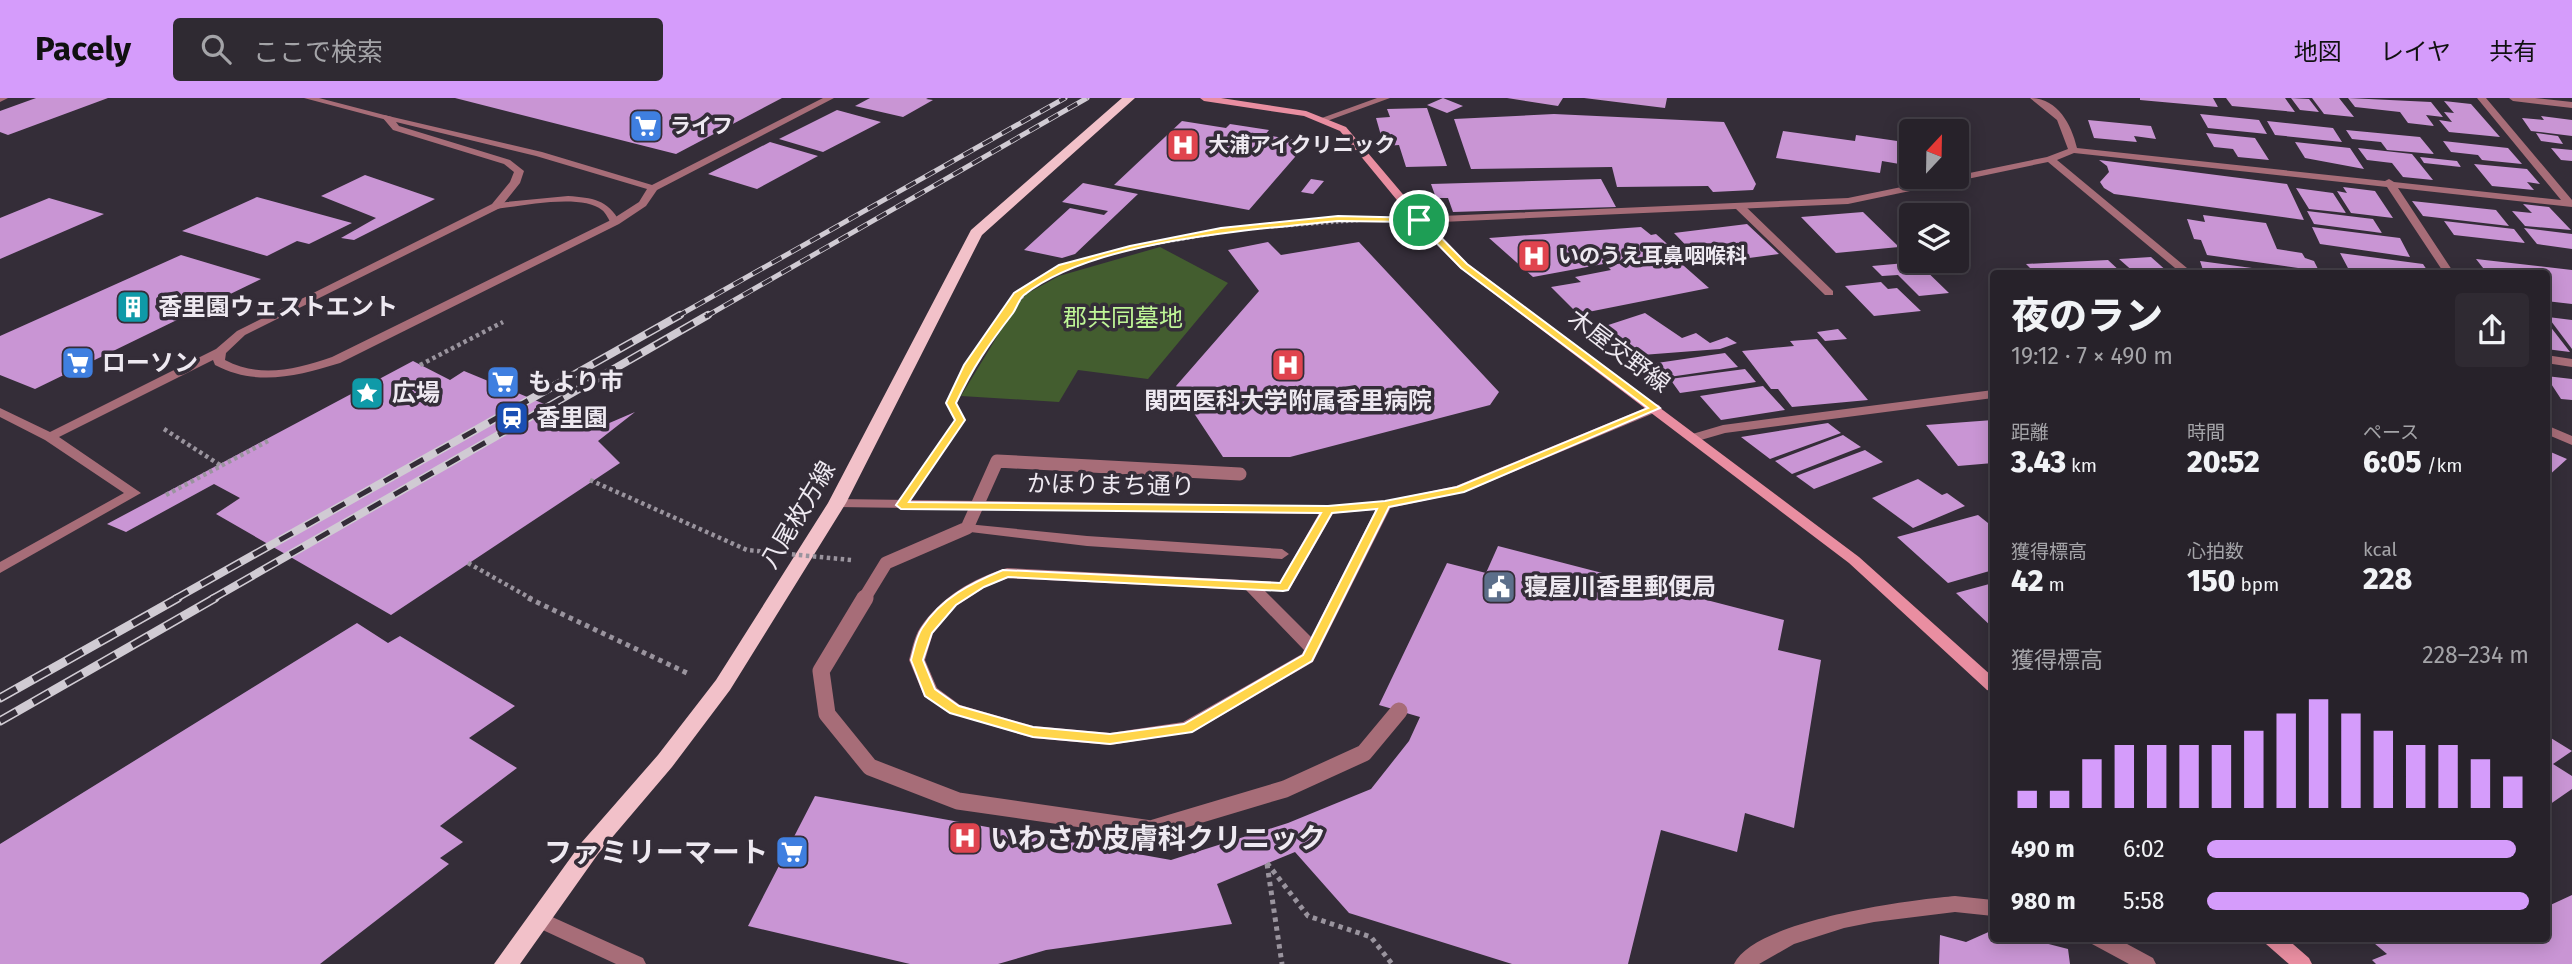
<!DOCTYPE html>
<html lang="ja">
<meta charset="utf-8">
<style>
:root{--surface:#27222a;--page:#2f2a32;--text:#f1f3f6;--muted:#a4a4a8;--line:#433f47;--accent:#d59cfb}
body{margin:0;font-family:"Fira Sans","Noto Sans JP",sans-serif;background:var(--page);color:var(--text);height:100vh;display:flex;flex-direction:column;font-size:26px;white-space:nowrap}
*{box-sizing:border-box;margin:0}
p{font-size:23px;color:var(--muted)}
.icon{flex:none;width:38px;height:38px;fill:none;stroke:currentColor;stroke-width:2;stroke-linecap:round;stroke-linejoin:round}
.map{position:relative;flex:1;overflow:hidden}
.drawer{position:absolute;left:1990px;top:172px;width:560px;height:672px;display:flex;flex-direction:column;background:var(--surface);border-radius:7px;box-shadow:0 4px 18px #0003,0 0 0 2px var(--line)}
.drawer>*{flex:none}
.needle{width:46px;rotate:22deg}
.fabs{position:absolute;left:1899px;top:21px;display:grid;gap:14px}
.fabs a{display:grid;place-items:center;width:70px;height:70px;border-radius:7px;background:var(--surface);box-shadow:0 4px 18px #0003,0 0 0 2px var(--line);font-size:35px}
.pin{position:absolute;display:grid;place-items:center;width:60px;height:60px;color:#fff;margin:-30px;border:4px solid #fff;border-radius:50%;box-shadow:0 2px 7px #0007}
.round{display:grid;place-items:center;flex:none;width:74px;height:74px;border-radius:7px;background:var(--page)}
.headline{display:flex;align-items:center;justify-content:space-between;height:119px;padding:0 21px}
h1{font-size:38px;font-weight:800;line-height:52px}
.stats{display:grid;grid-template-columns:repeat(3,1fr);gap:10px;height:119px;padding:7px 21px}
.stats div{display:grid;align-content:center}
.stats b{font-size:30px;font-weight:800}
.stats small{font-size:19px;font-weight:400}
.stats p{font-size:19px}
.chart{height:196px;padding:14px 21px}
.chart p{display:flex;justify-content:space-between}
.chart svg{width:100%;height:126px;margin-top:7px;stroke:var(--accent);stroke-width:6}
ul{padding:0 21px;list-style:none;font-size:23px}
li{display:grid;grid-template-columns:112px 84px 1fr;align-items:center;height:52px}
li i{height:18px;border-radius:9px;background:var(--accent)}
header{display:flex;align-items:center;gap:42px;box-sizing:border-box;height:98px;padding:0 35px;background:var(--accent);color:#111}
header strong{font-size:33px}
nav{display:flex;gap:38px;margin-inline-start:auto;font-size:24px}
.search{width:490px;height:63px;background:var(--page);display:flex;align-items:center;gap:18px;box-sizing:border-box;padding:0 24px;border-radius:7px;color:var(--muted);font-size:26px}
.map>svg:first-child{display:block}
.green{fill:#435d2f}
.building{fill:#c995d4}
.lines{fill:none;stroke-linecap:round;stroke-linejoin:round}
.path-far2{stroke:#9a949e;stroke-width:3.5;stroke-dasharray:2.5 2.5;stroke-linecap:butt}
.path-far1{stroke:#9a949e;stroke-width:4.5;stroke-dasharray:3.5 3.5;stroke-linecap:butt}
.path{stroke:#9a949e;stroke-width:5;stroke-dasharray:4.5 4.5;stroke-linecap:butt}
.service{fill:#a76d78;fill-rule:evenodd}
.pedestrian{fill:#a76d78;fill-rule:evenodd}
.minor{fill:#a76d78;fill-rule:evenodd}
.tertiary{fill:#a76d78;fill-rule:evenodd}
.secondary{fill:#e98ea1;fill-rule:evenodd}
.primary{fill:#f2c1c9;fill-rule:evenodd}
.rail-far2-casing{stroke:#d0cbd3;stroke-width:5}
.rail-far1-casing{stroke:#d0cbd3;stroke-width:8}
.rail-casing{stroke:#d0cbd3;stroke-width:9}
.rail-far2{stroke:#342d38;stroke-width:3.5;stroke-dasharray:11;stroke-linecap:butt}
.rail-far1{stroke:#342d38;stroke-width:5;stroke-dasharray:15;stroke-linecap:butt}
.rail{stroke:#342d38;stroke-width:6;stroke-dasharray:19;stroke-linecap:butt}
.path-bridge{stroke:#9a949e;stroke-width:4.5;stroke-dasharray:3.5 3.5;stroke-linecap:butt}
.pedestrian-bridge-far1{stroke:#a76d78;stroke-width:13}
.pedestrian-bridge{stroke:#a76d78;stroke-width:17}
.route{fill:#ffd54a;stroke:#fff;stroke-width:2;fill-rule:evenodd}
.labels{text-anchor:middle;dominant-baseline:central;stroke-width:7;stroke-linejoin:round;paint-order:stroke}
.far-poi-label{font-size:21px;font-weight:bold;fill:#eee9f1;stroke:#342d38;text-anchor:start}
.poi-label{font-size:24px;font-weight:bold;fill:#eee9f1;stroke:#342d38;text-anchor:start}
.park-label{font-size:24px;fill:#bff697;stroke:#342d38}
.street-label{font-size:24px;fill:#eee9f1;stroke:#342d38}
.near-poi-label{font-size:28px;font-weight:bold;fill:#eee9f1;stroke:#342d38;text-anchor:start}
</style>
<header>
<strong>Pacely</strong>
<div class="search"><svg class="icon" aria-label="search" viewBox="0 0 24 24"><circle cx="10" cy="10" r="6"/><path d="M15 15l6 6"/></svg>ここで検索</div>
<nav><a>地図</a><a>レイヤ</a><a>共有</a></nav>
</header>
<div class="map">
<svg width="2572" height="866" viewBox="0 0 2572 866">
<rect width="100%" height="100%" fill="#342d38"/>
<path class="green" d="M1160 149 1228 185 1148 281 1078 272 1059 304 961 298 1021 199 1059 178Z"/>
<path class="building" d="M36 0H108L8 37 0 34V13Z
M455 0H782L676 56Z
M870 0H928L926 1 933 2 903 19 855 8Z
M1443 0 1463 8 1447 15 1427 7Z
M1507 0H1563L1558 8Z
M1584 0H1667L1665 10Z
M2140 0H2213L2218 9 2140 2Z
M2226 0H2285L2295 14 2232 8Z
M2291 0 2309 1 2319 14 2300 12Z
M2312 0H2339L2354 19 2324 16Z
M2348 0 2431 4 2443 19 2426 17 2434 28 2408 25 2400 14 2355 9Z
M2444 3 2471 6 2500 39 2449 34 2439 22 2452 24 2444 14 2454 15Z
M1427 10 1447 68 1406 69 1399 47 1384 48 1376 20 1390 19 1387 11Z
M837 12 881 24 823 54 779 41Z
M1554 16 1724 24 1756 86 1753 92 1713 94 1708 88 1617 89 1612 69 1471 71 1454 21Z
M2200 16 2259 22 2267 36 2208 30Z
M2541 18 2572 22V38L2531 33 2522 20 2544 22Z
M2088 22 2151 28 2156 41 2134 38 2137 44 2094 40Z
M1182 23 1226 30 1230 26 1269 32 1265 37 1308 44 1249 112 1114 87Z
M2267 23 2333 30 2342 44 2275 37Z
M2346 32 2420 39 2434 56 2387 52 2381 44 2352 41Z
M1783 33 1855 43 1856 37 1911 45V68L1882 63 1880 75 1776 60Z
M2206 35 2255 40 2269 62 2238 59 2233 51 2214 49Z
M2536 35 2558 38 2563 46 2541 43Z
M2443 43 2508 50 2522 66 2482 62 2478 57 2451 54Z
M770 44 818 58 757 91 708 76Z
M2295 44 2350 50 2364 71 2305 60Z
M2358 50 2412 56 2433 82 2403 79 2392 65 2367 62Z
M2551 50 2572 52V63L2561 62Z
M2420 59 2457 63 2461 69 2424 65Z
M2099 62 2287 86 2304 122 2114 96 2104 90 2100 84 2109 74 2107 68Z
M2474 66 2527 71 2540 86 2527 84 2534 92 2492 88Z
M365 77 435 101 354 142 341 140 376 120 321 98Z
M1311 81 1324 83 1313 96 1301 94Z
M1601 81 1616 109 1453 114 1448 100H1436L1431 86Z
M1083 85 1138 96 1075 156 1062 160 1024 152 1070 110 1104 117 1108 113 1062 104Z
M2343 89 2375 93 2393 120 2351 115 2337 93 2347 95Z
M2296 90 2333 95 2346 115 2309 111Z
M257 99 352 125 309 146 297 143 267 158 182 133Z
M49 100 104 116 0 161V120Z
M2412 103 2496 112 2509 128 2423 118Z
M2523 106 2549 109 2571 132 2525 128 2512 113 2532 115Z
M2307 113 2373 121 2382 135 2314 126Z
M1863 114 1899 149 1836 155 1801 119Z
M2203 117 2266 125 2277 151 2302 155 2305 160 2314 163 2319 173 2207 157 2201 142 2194 141 2187 121 2205 124Z
M2444 123 2514 131 2525 145 2454 137Z
M1747 126 1779 156 1704 166 1674 135Z
M1641 129 1651 137 1656 136 1674 152 1667 153 1709 190 1578 216 1551 189 1581 184 1575 179 1611 172 1607 168 1655 159 1652 157 1533 179 1489 140Z
M2312 129 2400 140 2410 159 2320 146Z
M2524 130 2572 136V151L2537 146Z
M1268 144 1281 157 1359 144 1499 294 1490 307 1290 359H1223L1176 288 1259 193 1228 152Z
M2340 155 2423 166 2429 175 2349 172Z
M181 157 261 181 35 291 0 277V238Z
M2151 159 2169 175H2135L2119 161Z
M2476 161 2572 172V206L2546 203V175H2487Z
M2108 162 2122 175H2035L2026 166Z
M2200 163 2252 170 2254 175H2204Z
M1917 164 1949 195 1919 198 1898 177 1882 178 1872 168Z
M1881 184 1888 191 1897 190 1921 213 1874 218 1845 188Z
M1645 215 1682 240 1696 235 1710 245 1727 239 1737 245 1720 251 1629 258 1593 232Z
M2548 219 2572 222V251Z
M2546 223 2570 254 2546 251Z
M1838 231 1847 241 1825 243 1817 234Z
M1817 241 1868 302 1792 309 1778 291H1771L1742 253 1794 248 1790 243Z
M1725 255 1738 269 1662 280 1650 266Z
M413 263 450 282 464 273 600 329 635 314 598 343 620 365 391 517 216 416 240 400 214 386 126 434 107 426Z
M1745 271 1756 284 1680 295 1670 281Z
M2546 278 2572 281V302L2561 301Z
M1763 288 1785 312 1721 322 1700 298Z
M1993 322V365L1958 368 1926 327Z
M1828 325 1841 335 1770 361 1741 339Z
M1843 337 1861 349 1792 376 1775 363Z
M1865 352 1883 364 1814 391 1796 378Z
M2546 352 2567 361 2546 380Z
M1918 381 1942 397 1947 395 1965 408 1913 430 1872 400Z
M1978 417 1993 429V472L1948 485 1897 439Z
M1498 448 1784 522 1778 552 1821 562 1794 730 1745 715 1737 754 1661 732 1628 866H1512L1349 815 1295 754 1217 786 1232 826 1046 852 998 866H910L748 828 815 698 1171 762 1288 725 1371 691 1409 643 1420 619 1379 607 1447 465 1486 475Z
M1993 485V530L1956 495Z
M357 525 388 545 400 538 515 608 469 640 517 670 440 728 463 744 440 760 449 766 320 866H0V746Z
M2546 637 2572 653 2553 666 2572 678V691L2546 709Z
M2572 797V866H2376L2372 862 2387 856 2368 840H2546V809Z
M1993 832V840H2025L2068 851 2070 866H1939L1940 837 1966 844Z"/>
<g class="lines">
<path class="path-far2" d="M1005 219 1034 185 1073 166 1124 151 1241 131 1379 121"/>
<path class="path-far1" d="M420 267 503 224
M164 331 220 367
M923 376 960 322 951 305 969 267 1006 217
M166 397 268 343
M468 465 532 501"/>
<path class="path" d="M528 500 687 575
M1267 765 1308 818 1371 839 1392 866
M1267 766 1282 866"/>
<path class="service" d="M568 98C593 100 607 101 620 124L615 127 611 126C609 122 606 115 602 112 581 95 521 108 496 111L491 108 496 105Z
M1739 105 1743 106 1833 193V197H1825L1735 110V106Z
M2546 257 2572 261V269L2546 265Z
M1385 403 1392 407 1313 564 1193 634 1110 647 1033 640 949 615 924 598 909 562C912 552 914 539 920 530 940 500 973 480 1007 470L1280 484 1321 412 1328 408 1335 412 1289 492 1265 493 1311 539 1378 407ZM1008 480 1246 492 1304 552 1302 556 1183 624 1110 635 1033 628 960 607 937 590 925 562 933 535 956 508 985 489Z"/>
<path class="pedestrian" d="M967 426 1087 438 1282 451 1289 456 1282 461 1087 448 962 433 960 430 962 427Z"/>
<path class="minor" d="M0 0H8L0 4Z
M823 0H834L657 92 646 108 619 126 340 265C297 278 257 289 215 267L213 262 59 339 141 395 0 475V464L124 395 45 342 0 319V310L50 334 216 251 237 233 492 106 510 84 514 74 504 66 393 32 382 19 384 17 542 54 652 87ZM396 24 536 58 647 91 639 104 611 122 332 259C296 271 261 281 225 262L226 255 245 237 500 110 520 85 524 73 510 62 399 28Z
M1377 0H1390L1327 23 1319 21Z
M2030 0C2057 0 2071 25 2077 50L2385 83 2389 81 2394 84 2561 102 2477 0H2486L2572 102V109L2398 90 2454 175H2444L2387 89 2074 55 2057 62 2193 175H2181L2048 64 1848 106 1419 125 1414 122 1419 119 1848 100 2047 59 2068 51 2057 22Z
M2509 0H2535L2572 4V10L2513 3Z
M1993 292V300L1725 335 1694 344 1688 340 1689 337 1723 327Z
M2546 327 2572 338V347L2546 336Z
M1955 798 1993 802V818L1955 814 1874 824 1844 830 1794 846 1759 866H1734C1755 822 1909 802 1955 798Z
M539 813 643 860 646 866H616L532 827 530 821 532 815Z
M2090 840H2116L2153 860 2156 866H2129L2092 846Z"/>
<path class="tertiary" d="M304 0H319L392 19 387 22Z
M1655 306 1659 307 1661 310 1659 313 1465 394 1385 411 1328 416 837 409 830 405 837 401 1328 408 1385 403 1456 388Z"/>
<path class="secondary" d="M1200 0H1221L1306 13 1346 29 1423 120 1468 166 1859 459 1993 579V594L1987 592 1849 465 1460 170 1415 124 1340 33 1304 18 1204 3Z
M2264 840H2286L2309 860 2312 866H2289L2266 846Z"/>
<path class="primary" d="M1122 0H1135L982 137 846 405 730 592 672 669 598 756 520 866H494L582 744 658 657 716 582 828 405 971 132Z"/>
<defs>
<path id="rail-far2" d="M676 219 1065 0
M705 219 1087 0"/>
<path id="rail-far1" d="M175 501 680 217
M212 501 708 217"/>
<path id="rail" d="M0 600 178 500
M0 623 215 500"/>
</defs>
<use href="#rail-far2" class="rail-far2-casing"/>
<use href="#rail-far1" class="rail-far1-casing"/>
<use href="#rail" class="rail-casing"/>
<use href="#rail-far2" class="rail-far2"/>
<use href="#rail-far1" class="rail-far1"/>
<use href="#rail" class="rail"/>
<path class="path-bridge" d="M590 382 747 452 851 462"/>
<path class="pedestrian-bridge-far1" d="M864 501 886 465 967 430 997 363 1240 376"/>
<path class="pedestrian-bridge" d="M865 500 821 573 827 616 870 669 958 703 1151 731 1285 691 1364 655 1399 613"/>
</g>
<path class="route" d="M1338 118 1422 120 1467 166 1660 310 1464 394 1389 409 1312 563 1192 634 1110 646 1033 639 950 615 925 598 911 562C914 552 916 539 922 530 941 500 971 485 1003 472L1280 485 1321 415 901 411 896 407 955 322 946 305 964 267 1014 195 1059 167 1130 148 1221 130ZM1338 123 1416 124 1461 170 1648 310 1457 389 1385 403 1328 408 909 404 965 322 956 305C973 269 989 246 1013 215 1017 209 1019 201 1024 197 1093 142 1250 132 1338 123ZM1377 411 1303 557 1184 626 1110 636 1033 629 959 608 935 591 923 562 932 535 956 507 984 489 1008 479 1283 493 1288 492 1332 415Z"/>
<defs>
<symbol id="supermarket-square" viewBox="-11 -11 22 22"><rect x="-9" y="-9" width="18" height="18" rx="4" fill="#3f7fe0" stroke="#342d38"/><path d="M-6-5.5h2.5l.6 2H6L4.5 2H-2.5L-4.4-4H-6ZM-1.5 3.2a1.3 1.3 0 1 0 .1 0ZM3 3.2a1.3 1.3 0 1 0 .1 0Z" fill="#fff"/></symbol>
<symbol id="hospital-square" viewBox="-11 -11 22 22"><rect x="-9" y="-9" width="18" height="18" rx="4" fill="#e0444e" stroke="#342d38"/><path d="M-5-5h3v3.5h4V-5h3V5h-3V1.5h-4V5h-3Z" fill="#fff"/></symbol>
<symbol id="building-square" viewBox="-11 -11 22 22"><rect x="-9" y="-9" width="18" height="18" rx="4" fill="#0f9aa8" stroke="#342d38"/><path d="M-4-6H4V6H1V3H-1V6H-4ZM-2.5-4.3h1.7v1.8h-1.7ZM.8-4.3h1.7v1.8H.8ZM-2.5-1h1.7V.8h-1.7ZM.8-1h1.7V.8H.8Z" fill="#fff"/></symbol>
<symbol id="sight-square" viewBox="-11 -11 22 22"><rect x="-9" y="-9" width="18" height="18" rx="4" fill="#0f9aa8" stroke="#342d38"/><path d="M0-6L1.8-2.2L6-1.7L2.9 1.2L3.7 5.4L0 3.3L-3.7 5.4L-2.9 1.2L-6-1.7L-1.8-2.2Z" fill="#fff"/></symbol>
<symbol id="station-square" viewBox="-11 -11 22 22"><rect x="-9" y="-9" width="18" height="18" rx="4" fill="#1a4fb4" stroke="#342d38"/><path d="M-3-6H3Q5-6 5-4V2Q5 4 3 4L4.5 6H3L1.5 4h-3L-3 6H-4.5L-3 4Q-5 4-5 2V-4Q-5-6-3-6ZM-3.5-4v3h7v-3ZM-3.5 1v1.5H-2V1ZM2 1v1.5H3.5V1Z" fill="#fff"/></symbol>
<symbol id="civic-square" viewBox="-11 -11 22 22"><rect x="-9" y="-9" width="18" height="18" rx="4" fill="#5c6f8a" stroke="#342d38"/><path d="M-.6-6.5H3V-4.5H.6V-3L4-1V1h2V6H-6V1h2V-1L-.6-3ZM-1.2 2.5V6h2.4V2.5Z" fill="#fff"/></symbol>
</defs>
<g fill-rule="evenodd">
<use href="#supermarket-square" x="627" y="9" width="38" height="38"/>
<use href="#hospital-square" x="1164" y="28" width="38" height="38"/>
<use href="#hospital-square" x="1515" y="139" width="38" height="38"/>
<use href="#building-square" x="114" y="190" width="38" height="38"/>
<use href="#supermarket-square" x="59" y="246" width="38" height="38"/>
<use href="#hospital-square" x="1269" y="248" width="38" height="38"/>
<use href="#supermarket-square" x="484" y="265" width="38" height="38"/>
<use href="#sight-square" x="348" y="276" width="38" height="38"/>
<use href="#station-square" x="493" y="301" width="38" height="38"/>
<use href="#civic-square" x="1480" y="470" width="38" height="38"/>
<use href="#hospital-square" x="946" y="721" width="38" height="38"/>
<use href="#supermarket-square" x="773" y="735" width="38" height="38"/>
</g>
<g class="labels">
<g class="far-poi-label">
<text x="670" y="28">ライフ</text>
<text x="1208" y="47">大浦アイクリニック</text>
<text x="1558" y="158">いのうえ耳鼻咽喉科</text>
</g>
<g class="poi-label">
<text x="158" y="209">香里園ウェストエント</text>
<text x="102" y="265">ローソン</text>
<text x="528" y="284">もより市</text>
<text x="392" y="295">広場</text>
<text x="1288" y="303" text-anchor="middle">関西医科大学附属香里病院</text>
<text x="536" y="320">香里園</text>
<text x="1524" y="489">寝屋川香里郵便局</text>
</g>
<g class="park-label">
<text x="1123" y="220">郡共同墓地</text>
</g>
<g class="street-label">
<text transform="translate(1619 253) rotate(37)">木屋交野線</text>
<text transform="translate(1111 387) rotate(1)">かほりまち通り</text>
<text transform="translate(798 417) rotate(-59)">八尾枚方線</text>
</g>
<g class="near-poi-label">
<text x="990" y="740">いわさか皮膚科クリニック</text>
<text x="768" y="754" text-anchor="end">ファミリーマート</text>
</g>
</g>
</svg>
<div class="fabs">
<a><svg class="needle" viewBox="-14 -14 28 28"><path d="M0-13l5 13h-10z" fill="#e53935"/><path d="M0 13l5-13h-10z" fill="#a4a4a8"/></svg></a>
<a><svg class="icon" aria-label="layers" viewBox="0 0 24 24"><path d="M12 4l9 5-9 5-9-5zM3 14l9 5 9-5"/></svg></a>
</div>
<div class="pin" style="left:1419px;top:122px;background:#1e9e55"><svg class="icon" aria-label="arrive" viewBox="0 0 24 24"><path d="M6 21V4h12l-3 4 3 4H6"/></svg></div>
<section class="drawer">
<div class="headline"><div><h1>夜のラン</h1><p>19:12 · 7 × 490 m</p></div><a class="round"><svg class="icon" aria-label="share" viewBox="0 0 24 24"><path d="M12 15V3M7 8l5-5 5 5M5 13v7h14v-7"/></svg></a></div>
<div class="stats">
<div><p>距離</p><b>3.43<small> km</small></b></div>
<div><p>時間</p><b>20:52</b></div>
<div><p>ペース</p><b>6:05<small> /km</small></b></div>
</div>
<div class="stats">
<div><p>獲得標高</p><b>42<small> m</small></b></div>
<div><p>心拍数</p><b>150<small> bpm</small></b></div>
<div><p>kcal</p><b>228</b></div>
</div>
<div class="chart"><p><span>獲得標高</span>228–234 m</p>
<svg viewBox="0 0 160 44" preserveAspectRatio="none"><path d="M5 44V38M15 44V38M25 44V27M35 44V22M45 44V22M55 44V22M65 44V22M75 44V17M85 44V11M95 44V6M105 44V11M115 44V17M125 44V22M135 44V22M145 44V27M155 44V33"/></svg>
</div>
<ul>
<li><b>490 m</b>6:02<i style="width:96%"></i></li>
<li><b>980 m</b>5:58<i style="width:100%"></i></li>
</ul>
</section>
</div>
